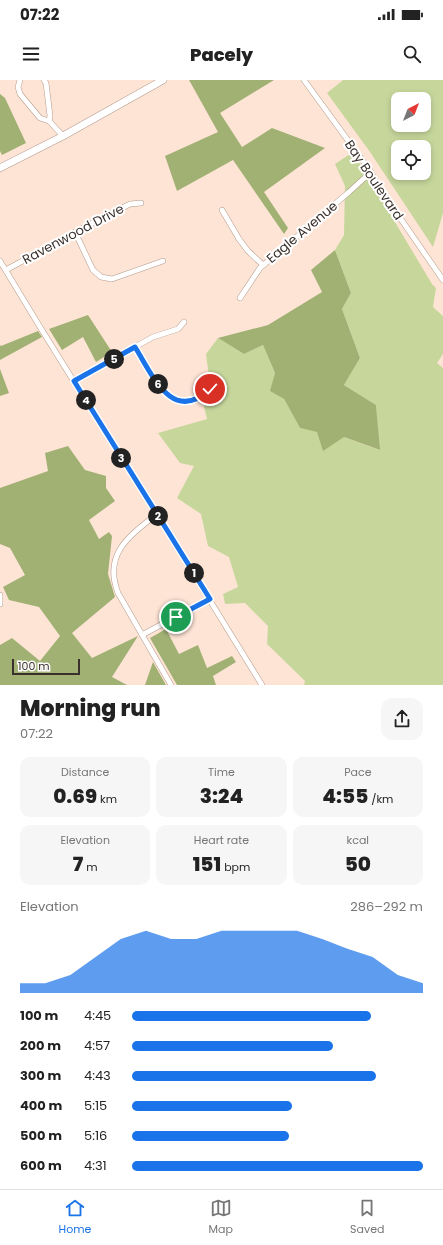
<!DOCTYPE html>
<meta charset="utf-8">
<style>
:root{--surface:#fff;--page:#f6f6f6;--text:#222;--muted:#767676;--line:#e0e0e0;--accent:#1a73e8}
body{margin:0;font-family:Poppins,sans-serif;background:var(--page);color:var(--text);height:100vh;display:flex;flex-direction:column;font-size:15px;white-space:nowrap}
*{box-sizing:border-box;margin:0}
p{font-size:13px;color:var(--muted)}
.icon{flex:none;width:22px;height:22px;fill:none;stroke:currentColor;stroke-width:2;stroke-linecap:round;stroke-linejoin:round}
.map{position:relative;height:605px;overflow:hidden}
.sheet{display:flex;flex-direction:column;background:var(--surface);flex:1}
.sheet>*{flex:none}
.needle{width:26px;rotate:42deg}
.buttons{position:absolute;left:391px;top:12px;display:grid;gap:8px}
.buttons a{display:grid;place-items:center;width:40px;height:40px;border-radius:8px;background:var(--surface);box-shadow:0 2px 6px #0003;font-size:20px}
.scale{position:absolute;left:12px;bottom:10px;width:68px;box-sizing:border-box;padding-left:4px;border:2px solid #3b312c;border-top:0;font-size:11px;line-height:14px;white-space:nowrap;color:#3b312c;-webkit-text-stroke:3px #fff;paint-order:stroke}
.pin{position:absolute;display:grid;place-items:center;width:34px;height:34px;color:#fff;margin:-17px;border:2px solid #fff;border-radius:50%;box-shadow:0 1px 4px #0007}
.km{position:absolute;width:20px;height:20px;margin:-10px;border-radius:50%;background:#222;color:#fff;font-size:11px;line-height:20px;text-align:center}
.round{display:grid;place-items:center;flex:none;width:42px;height:42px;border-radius:12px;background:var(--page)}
.headline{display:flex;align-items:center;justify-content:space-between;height:68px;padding:0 20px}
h1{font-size:22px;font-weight:800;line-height:30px}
.metrics{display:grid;grid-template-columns:repeat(3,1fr);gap:6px;height:68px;padding:4px 20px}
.metrics div{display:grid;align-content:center;border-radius:10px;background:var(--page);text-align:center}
.metrics b{font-size:20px;font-weight:800}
.metrics small{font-size:11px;font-weight:400}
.metrics p{font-size:11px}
.chart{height:112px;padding:8px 20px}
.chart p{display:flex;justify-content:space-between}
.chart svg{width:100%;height:72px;margin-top:4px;fill:var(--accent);opacity:.7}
ul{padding:0 20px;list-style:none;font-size:13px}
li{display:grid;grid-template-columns:64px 48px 1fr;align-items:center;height:30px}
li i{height:10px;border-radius:5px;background:var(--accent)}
.status{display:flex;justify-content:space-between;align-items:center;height:28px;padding:0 20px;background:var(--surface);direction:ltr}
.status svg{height:11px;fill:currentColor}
header{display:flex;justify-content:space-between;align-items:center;height:52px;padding:0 20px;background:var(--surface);font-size:18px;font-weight:800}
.menu{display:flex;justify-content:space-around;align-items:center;height:56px;border-top:1px solid var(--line);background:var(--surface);font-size:11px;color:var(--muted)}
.menu a{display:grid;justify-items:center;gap:2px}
.menu .on{color:var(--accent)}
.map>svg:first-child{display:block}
.green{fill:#c7d79c;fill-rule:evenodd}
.forest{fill:#a1b174}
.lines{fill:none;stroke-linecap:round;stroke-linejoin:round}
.minor-casing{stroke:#b39b8d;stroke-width:6}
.highway-casing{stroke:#b39b8d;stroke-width:8}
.minor{stroke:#fff;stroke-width:5}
.highway{stroke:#fff;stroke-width:7}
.route-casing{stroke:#fff;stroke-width:8}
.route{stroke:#1a73e8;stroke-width:5}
.labels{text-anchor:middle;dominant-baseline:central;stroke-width:4;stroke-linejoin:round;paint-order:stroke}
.street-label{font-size:13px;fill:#3b312c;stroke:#fff}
</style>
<div class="status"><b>07:22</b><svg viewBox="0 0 49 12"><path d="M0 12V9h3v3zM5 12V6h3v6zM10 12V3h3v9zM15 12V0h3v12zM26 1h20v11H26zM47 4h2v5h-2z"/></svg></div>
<header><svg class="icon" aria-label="menu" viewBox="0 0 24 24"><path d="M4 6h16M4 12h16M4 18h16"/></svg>Pacely<svg class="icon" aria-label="search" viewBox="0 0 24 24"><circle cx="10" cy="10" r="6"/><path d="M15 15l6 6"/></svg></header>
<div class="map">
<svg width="443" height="605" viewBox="0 0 443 605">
<rect width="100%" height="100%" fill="#fee4d5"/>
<path class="green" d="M343 0H443V133L433 167 370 72 327 13ZM398 19H424V45H398ZM398 67H424V93H398Z
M353 72 432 204 436 208 433 227 443 236V274L437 283 443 288V605H304L305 601 267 564 268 546 245 523 225 524 223 514 238 507 229 477 208 466 201 434 177 418 194 386 180 383 158 353 207 339 201 315 210 304 206 274 218 258 244 274 263 265 275 293 271 311 284 319 300 348 344 357 379 370 376 325 344 305 360 278 342 229 351 213 335 170 344 155 345 106 335 84Z"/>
<path class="forest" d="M189 0H274L220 33 242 67 272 48 325 68 264 112 288 148 284 154 233 80 177 111 165 76 218 52Z
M0 14 5 18 26 63 2 75 0 71Z
M335 170 351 213 342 229 360 278 344 305 376 325 380 370 344 357 323 371 317 352 300 348 284 319 270 311 275 293 263 265 244 274 218 258 268 245 322 212 311 190Z
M88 235 112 272 96 282 83 257 62 270 49 249Z
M38 251 42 257 0 280V265L1 266Z
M0 289 9 313 0 316Z
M68 366 85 390 106 396V408L115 421 89 440 99 459 109 452 112 456 108 494 115 517 72 553 92 578 138 556 112 597 127 605H0V565L12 558 40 581 60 556 39 527 9 520 3 507 25 495 10 468 0 464V408L48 391 45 373Z
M166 549 179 574 198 565 207 588 232 576 236 582 213 596 216 605H177L150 558Z
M153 582 166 605H145Z"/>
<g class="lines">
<defs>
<path id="minor" d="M20 0 18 7 20 14 40 38 49 41 50 36 46 3 44 0
M304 0 371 92 378 106 443 200
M49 41 63 56
M222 130 239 159 248 171 263 185
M75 152 93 190 101 197 112 199 163 181
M0 181 40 247 209 519 262 605
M6 190 75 152 130 124 141 123
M240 218 260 188 349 112 371 92
M135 267C152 294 172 345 210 309
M74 301 153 257 178 249 184 242
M157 434C129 456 103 474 118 513L171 605
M0 515V524
M142 555 209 519"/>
<path id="highway" d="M0 88 63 56 163 0"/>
</defs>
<use href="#minor" class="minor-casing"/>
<use href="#highway" class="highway-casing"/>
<use href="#minor" class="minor"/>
<use href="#highway" class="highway"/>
</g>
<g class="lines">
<defs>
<path id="route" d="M176 537 210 519 74 301 135 267C152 294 172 345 210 309"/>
</defs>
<use href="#route" class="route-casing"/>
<use href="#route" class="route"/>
</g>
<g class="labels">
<g class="street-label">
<text transform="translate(374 100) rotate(56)">Bay Boulevard</text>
<text transform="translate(302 152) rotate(-40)">Eagle Avenue</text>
<text transform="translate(73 154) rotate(-28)">Ravenwood Drive</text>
</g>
</g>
</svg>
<div class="buttons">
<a><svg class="needle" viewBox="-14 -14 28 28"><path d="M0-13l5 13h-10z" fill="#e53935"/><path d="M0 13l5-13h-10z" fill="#767676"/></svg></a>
<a><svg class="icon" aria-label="locate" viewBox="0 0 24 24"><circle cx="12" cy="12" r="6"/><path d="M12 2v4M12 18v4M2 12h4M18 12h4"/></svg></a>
</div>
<div class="scale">100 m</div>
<div class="pin" style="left:176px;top:537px;background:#1e9e55"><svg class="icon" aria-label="arrive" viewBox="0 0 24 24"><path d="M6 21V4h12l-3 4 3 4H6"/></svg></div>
<div class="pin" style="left:210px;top:309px;background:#d93025"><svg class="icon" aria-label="check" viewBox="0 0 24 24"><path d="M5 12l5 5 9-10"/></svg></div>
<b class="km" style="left:194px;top:493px">1</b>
<b class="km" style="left:158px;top:436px">2</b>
<b class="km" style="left:121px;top:378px">3</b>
<b class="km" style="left:86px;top:320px">4</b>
<b class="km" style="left:114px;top:279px">5</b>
<b class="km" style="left:158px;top:304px">6</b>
</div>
<section class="sheet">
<div class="headline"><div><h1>Morning run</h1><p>07:22</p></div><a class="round"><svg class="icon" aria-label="share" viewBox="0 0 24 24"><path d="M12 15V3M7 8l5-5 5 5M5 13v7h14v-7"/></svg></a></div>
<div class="metrics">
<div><p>Distance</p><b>0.69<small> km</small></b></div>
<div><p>Time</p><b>3:24</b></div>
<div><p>Pace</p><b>4:55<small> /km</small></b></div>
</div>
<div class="metrics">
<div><p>Elevation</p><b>7<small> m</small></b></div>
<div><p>Heart rate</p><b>151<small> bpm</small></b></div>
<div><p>kcal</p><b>50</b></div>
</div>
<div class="chart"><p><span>Elevation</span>286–292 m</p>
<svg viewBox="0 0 160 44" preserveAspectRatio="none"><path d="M0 44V38L10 38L20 33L30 22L40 11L50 6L60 11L70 11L80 6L90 6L100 6L110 6L120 11L130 17L140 22L150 33L160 38V44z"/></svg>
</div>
<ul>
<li><b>100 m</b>4:45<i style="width:82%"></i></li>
<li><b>200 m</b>4:57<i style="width:69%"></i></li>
<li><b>300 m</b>4:43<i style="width:84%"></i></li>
<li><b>400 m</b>5:15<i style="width:55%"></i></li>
<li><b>500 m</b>5:16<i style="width:54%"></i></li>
<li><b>600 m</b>4:31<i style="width:100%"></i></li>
</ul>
</section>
<nav class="menu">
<a class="on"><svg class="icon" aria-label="home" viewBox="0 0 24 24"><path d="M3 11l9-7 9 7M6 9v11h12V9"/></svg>Home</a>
<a><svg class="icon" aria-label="map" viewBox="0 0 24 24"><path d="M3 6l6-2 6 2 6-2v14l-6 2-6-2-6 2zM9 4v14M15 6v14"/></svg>Map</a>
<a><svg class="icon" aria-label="saved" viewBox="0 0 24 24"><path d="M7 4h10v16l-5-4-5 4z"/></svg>Saved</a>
</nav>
